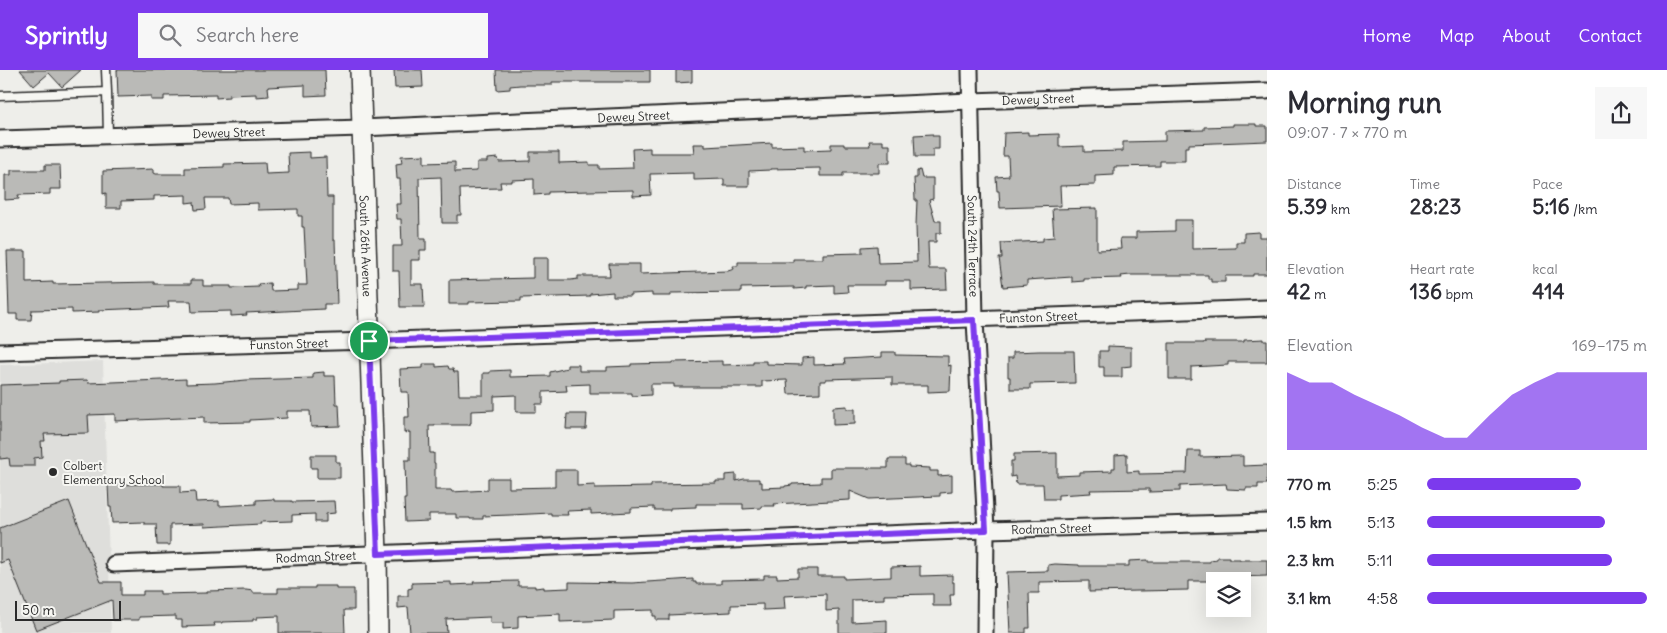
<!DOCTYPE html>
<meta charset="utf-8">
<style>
:root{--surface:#fff;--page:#f7f7f7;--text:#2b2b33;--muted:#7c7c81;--accent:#7c3aed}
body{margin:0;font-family:Delius,sans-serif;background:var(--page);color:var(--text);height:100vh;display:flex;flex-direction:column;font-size:19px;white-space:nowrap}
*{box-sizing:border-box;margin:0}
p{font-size:16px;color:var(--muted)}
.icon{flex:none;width:28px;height:28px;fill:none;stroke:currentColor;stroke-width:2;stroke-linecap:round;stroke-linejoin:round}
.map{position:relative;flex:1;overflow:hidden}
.drawer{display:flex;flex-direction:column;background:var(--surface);width:400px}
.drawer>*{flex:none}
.buttons{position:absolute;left:1206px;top:502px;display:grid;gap:10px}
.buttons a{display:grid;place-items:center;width:45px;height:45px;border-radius:0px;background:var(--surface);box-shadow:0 5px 20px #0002;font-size:25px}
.scale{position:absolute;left:15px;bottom:12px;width:106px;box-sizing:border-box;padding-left:5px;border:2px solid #2b2b2b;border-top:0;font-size:14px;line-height:18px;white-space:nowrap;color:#2b2b2b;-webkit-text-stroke:4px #f6f6f2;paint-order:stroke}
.pin{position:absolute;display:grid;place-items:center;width:42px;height:42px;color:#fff;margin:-21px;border:2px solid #fff;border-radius:50%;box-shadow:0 1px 5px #0007}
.round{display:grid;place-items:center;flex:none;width:52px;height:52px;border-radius:0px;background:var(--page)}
.head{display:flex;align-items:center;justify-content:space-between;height:85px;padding:0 20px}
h1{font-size:28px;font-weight:700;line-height:38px}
.metrics{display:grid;grid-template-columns:repeat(3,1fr);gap:8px;height:85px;padding:5px 20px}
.metrics div{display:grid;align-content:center}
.metrics b{font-size:21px;font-weight:700}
.metrics small{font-size:14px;font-weight:400}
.metrics p{font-size:14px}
.chart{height:140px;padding:10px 20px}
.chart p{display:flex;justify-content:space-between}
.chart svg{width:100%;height:90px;margin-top:5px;fill:var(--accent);opacity:.7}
ul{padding:0 20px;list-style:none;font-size:16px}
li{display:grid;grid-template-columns:80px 60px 1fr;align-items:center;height:38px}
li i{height:12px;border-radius:6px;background:var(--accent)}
header{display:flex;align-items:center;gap:30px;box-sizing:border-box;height:70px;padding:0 25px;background:var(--accent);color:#fff}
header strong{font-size:24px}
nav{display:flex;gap:28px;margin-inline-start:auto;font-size:18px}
.search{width:350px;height:45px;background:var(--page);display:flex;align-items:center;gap:12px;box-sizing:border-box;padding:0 18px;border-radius:0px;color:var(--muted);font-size:19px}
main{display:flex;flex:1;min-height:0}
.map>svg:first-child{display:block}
.built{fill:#dededb}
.building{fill:#babab7;stroke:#2b2b2b}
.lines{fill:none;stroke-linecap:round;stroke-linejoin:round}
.service-casing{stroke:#2b2b2b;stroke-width:11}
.minor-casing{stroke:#2b2b2b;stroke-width:19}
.tertiary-casing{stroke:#2b2b2b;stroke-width:22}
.service{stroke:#f6f6f2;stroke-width:8}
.minor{stroke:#f6f6f2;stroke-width:15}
.tertiary{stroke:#f6f6f2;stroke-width:19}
.route-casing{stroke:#fff;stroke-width:10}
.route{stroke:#7c3aed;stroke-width:6}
.poi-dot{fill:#2b2b2b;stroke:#f6f6f2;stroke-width:2}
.labels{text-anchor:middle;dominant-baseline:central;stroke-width:4;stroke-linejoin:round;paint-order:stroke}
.street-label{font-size:12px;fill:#2b2b2b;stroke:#f6f6f2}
.poi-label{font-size:12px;fill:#2b2b2b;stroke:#f6f6f2;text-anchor:start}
</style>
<header>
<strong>Sprintly</strong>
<div class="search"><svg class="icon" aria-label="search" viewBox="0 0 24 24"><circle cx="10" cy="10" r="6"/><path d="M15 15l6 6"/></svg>Search here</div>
<nav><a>Home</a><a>Map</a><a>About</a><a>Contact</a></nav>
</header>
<main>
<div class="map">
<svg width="1267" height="563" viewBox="0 0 1267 563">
<rect width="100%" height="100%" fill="#eeeeea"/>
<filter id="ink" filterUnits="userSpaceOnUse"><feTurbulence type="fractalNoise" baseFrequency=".02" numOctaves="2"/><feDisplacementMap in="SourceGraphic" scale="10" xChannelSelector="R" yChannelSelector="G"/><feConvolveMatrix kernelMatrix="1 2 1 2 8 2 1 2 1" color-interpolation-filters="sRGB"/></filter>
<g filter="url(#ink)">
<path class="built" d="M103 291 111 563H0V295Z"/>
<path class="building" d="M20 0H81L62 17 49 3 34 16Z
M117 0H325L326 25 305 26V15L268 17 269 26 256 27V24L229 25V27L216 28V25L164 26V30H151V26L118 27Z
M394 0H422L423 17 395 18Z
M496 0H650V12H552V15H520L510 16V19L497 20Z
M676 0H692V12L676 13Z
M1233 54H1256V56H1267V71L1189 74V77H1185V91H1160V96L1114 97V105L1095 106V115L1060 116 1061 136 1000 138 999 121H997L996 107 1009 106 1008 86H1003L1004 63 1028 62V65L1059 64V77L1084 76V82L1123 81V72L1165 71V61L1204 60V57L1233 56Z
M933 64V66H939V79H933V87H915L914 65Z
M869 71H883V75H890V93H879V103H843V106H820V98L770 99V100L749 101V116H724V109L694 110V103L650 104 651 125 633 126V120L548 122V124L534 125V109L512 110V112H500L501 118 460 119 461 145H457V153H442L441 107 419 108 420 169H426V180H420V190H411V214H423L424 237H400L399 201H393V176H402L401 149H397L396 134H401L400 109H397L396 94 402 93 401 86 424 85V93L455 92V102L477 101V92H487V89L498 88 499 92 530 91V82H559V93L589 92V95H599V99L633 98 632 79 650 78V83H694L693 74H705V77L772 73V77L804 76V80L831 79V74H844V76H870Z
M310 82V88L326 87 327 127H333V170H335L337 234H324V239L246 243 247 245 231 246V241L192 242 191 231H168L169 237 99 240V242L72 243V239L32 240 31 250H17V244H9L7 181H26V213L53 212V214L154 212V214H191V210H203V216H231V218L259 217 258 214 270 213 271 221 298 220V215H307L304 157H302V146H298V139L258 140V133L229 134 228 128H205L206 139 195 140 194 132 186 133V125L154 126V130L121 131V138H106V123L103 124V101L154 99V103L156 104H185V98L224 97V94L265 93 266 104 289 103 288 83Z
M45 95H60L61 119H50V124L18 125 19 129 5 130V105H11V100H45Z
M920 100 922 108H933V129L929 130 935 151H941V163H936V172H928L929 199H946L947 219 911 220V211H885V215H847L848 222 834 223V215L806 216V218L794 219V217L741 218V222L671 223V226H652V223L630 224V226H613V222L590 224V226L521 228V231L469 232V234H449V210L533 208V188H548V210H571L578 209V206H610L609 194H640V204L728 201 734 199 733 196H738V192H793V189H823V184L862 183V177L877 176 878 193 917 192 916 155 917 130H915L914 108H917V101Z
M1097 138V180L1121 179 1120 168H1136V162L1175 161V150H1192V179L1236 178V172H1244V163L1259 162V167H1267V204H1253V206H1225V212H1211V209H1208V205H1130L1121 206 1122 208 1084 209V211L1072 212V207L1027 210V215L1003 217 999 188H1002L1001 173 1043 171V168L1054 167 1052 139Z
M1264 269V271H1267V292H1228V295L1191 297V309H1169V273H1204V272H1244V270Z
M1108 276 1131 277V296L1122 297V307H1104V297H1099V281H1108Z
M1039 281H1074L1075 313 1030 314V319H1010V307H1008V288H1013V282Z
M882 282H895V285L948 286V296L951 295 950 321 928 322V315H892V307L826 309V311H820V323L788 324 787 310 762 311V317H674V314H651V325L632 326V323H590V314L566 315 567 321 543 322V334H536V342H516V325L494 326V340L471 341V353H470V355H435V356H429L430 383H434V393H435V420H451L452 422 488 420V408H509V418L555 417V400H577V416L595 415V418L651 417V414L716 413V411H725V405L736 404V411L744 409H759V412H762V418L785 417V416L792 415V414L821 413V407H831V398H888V389H905V395H909V397L930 398V401H938V406L952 405V422L940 423V426L869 429 850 421V430L774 434 775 436H762V438L743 439V434H696V437L670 438V440H654V437L631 438V442L591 444V440L567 441 568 445H551V443L510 445 483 446V449H470V448H456V444H429V451L405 452 404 429H406L405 390H410V362L404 363V347H409L408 322H401L400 299 423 298V294H436V297L448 296 449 299H453L454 302H458L459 325H483V303H490V301L510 300V307L550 306V302L567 298V295H579V301H607V297L631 296V294L673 293V292L722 291V295L753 294V291H766V294L802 295V288L814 287V295L845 294 844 289 882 287Z
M324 302V306H335L336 334H339L340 356 311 357 310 341H287V348L250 350V352L204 353V347L115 351V344L88 345 89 363 44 364 45 371H41L42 387 34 388V396H10L9 388 0 389V315L59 313V311L87 310 88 313 186 309V314L215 313 246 310 313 308V303Z
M847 336V339H855V354L833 355V337Z
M567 344H587L586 359H566Z
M1188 381H1200V387L1243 386V396L1267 395V414H1258V418H1246V420L1227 419 1226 414 1180 416V421L1149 422V419L1090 420 1091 423 1058 425V429H1044L1043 414H1016L1015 406 1011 407V391H1014V384L1057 383V406L1079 405V402L1112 401V398H1115V385L1127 384V402L1139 401V404L1187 403Z
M311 385H336V392H340V408H317V398H311Z
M163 414V416H180V423L195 422 196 432 219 431V436L256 434V430L274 429V431H292V432L334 431 335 443 326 444V452H315V444L292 445V451L260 452 261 454 204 457V454L170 455V475H157L156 454H144V452L112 453 111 437H109L108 415Z
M69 431 101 512H121V525H143V521H160V524L206 523V521L246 520 253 521V523H278V518H315V516H336V519H354V540H344L345 563H279V546L257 547V549H253V551L222 552V553H214L215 556 182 557V550H176V546L139 547V550H113L112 530 36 560 8 490 0 493V458Z
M1217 487H1229V489H1240V490H1267V506L1236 507V511H1188V520L1089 522V511L1039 512V523H1029L1030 558H1026V563H1010L1007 502 1048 501V495L1055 494 1079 495V496H1129V491L1148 490V492H1210V490L1217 489Z
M920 496V506L952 505V512H954V525H950L951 536H933V524L884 525V529L852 530V552L887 550V563H839V540L826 541V524L784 526 785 539 763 540V534L731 535V542L669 545V550H656V546H653V540L614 541V550L560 552V544L518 546V558L503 559V553H490V547L446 549 447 563H410L408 537 398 538V526H408V519L412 518V513L451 512V515L474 514 473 512 518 511V516H535V518L544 517V519L569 518V512L632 513 693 509V512H696V514H721V510L764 509V505H777V508L798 507V499H817V506H844V509L891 507V497Z"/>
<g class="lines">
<defs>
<path id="service" d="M107 22 108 66
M0 26 107 22 106 0"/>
<g id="minor">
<path id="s1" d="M970 0 975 250 986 460 985 563"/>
<path id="s2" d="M0 69 361 58 970 31 1267 21"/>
<path id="s3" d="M0 282 369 271 1267 238"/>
<path id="s4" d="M114 494 986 460 1267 452"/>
</g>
<g id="tertiary">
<path id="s5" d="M360 0 377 484 378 563"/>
</g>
</defs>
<use href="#service" class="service-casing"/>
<use href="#minor" class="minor-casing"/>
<use href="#tertiary" class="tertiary-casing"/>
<use href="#service" class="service"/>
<use href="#minor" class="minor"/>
<use href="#tertiary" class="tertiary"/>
</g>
</g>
<g class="lines" filter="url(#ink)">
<defs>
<path id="route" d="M974 250 986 460 378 484 369 271Z"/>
</defs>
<use href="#route" class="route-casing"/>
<use href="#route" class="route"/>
</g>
<circle class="poi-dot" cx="53" cy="402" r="5"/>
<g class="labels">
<g class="street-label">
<text stroke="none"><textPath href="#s2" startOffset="1039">Dewey Street</textPath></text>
<text stroke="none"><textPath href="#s2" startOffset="634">Dewey Street</textPath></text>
<text stroke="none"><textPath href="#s2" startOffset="229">Dewey Street</textPath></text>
<text stroke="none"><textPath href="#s5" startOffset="176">South 26th Avenue</textPath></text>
<text stroke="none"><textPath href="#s1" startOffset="176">South 24th Terrace</textPath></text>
<text stroke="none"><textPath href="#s3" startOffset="1039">Funston Street</textPath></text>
<text stroke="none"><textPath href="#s3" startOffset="289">Funston Street</textPath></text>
<text stroke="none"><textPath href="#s4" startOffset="938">Rodman Street</textPath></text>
<text stroke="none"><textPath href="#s4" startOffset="202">Rodman Street</textPath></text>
</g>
<g class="poi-label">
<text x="63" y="395">Colbert<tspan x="63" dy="14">Elementary School</tspan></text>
</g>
</g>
</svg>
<div class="buttons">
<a><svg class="icon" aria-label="layers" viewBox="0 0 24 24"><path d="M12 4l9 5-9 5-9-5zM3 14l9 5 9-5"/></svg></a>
</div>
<div class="scale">50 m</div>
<div class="pin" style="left:369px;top:271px;background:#1e9e55"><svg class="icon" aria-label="arrive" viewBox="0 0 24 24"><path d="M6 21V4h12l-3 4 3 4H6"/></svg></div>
</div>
<section class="drawer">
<div class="head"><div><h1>Morning run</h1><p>09:07 · 7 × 770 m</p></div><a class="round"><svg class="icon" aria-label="share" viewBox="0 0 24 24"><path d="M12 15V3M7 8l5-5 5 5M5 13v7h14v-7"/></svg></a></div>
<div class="metrics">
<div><p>Distance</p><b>5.39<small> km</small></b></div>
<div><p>Time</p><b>28:23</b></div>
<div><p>Pace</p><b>5:16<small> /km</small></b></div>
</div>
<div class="metrics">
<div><p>Elevation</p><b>42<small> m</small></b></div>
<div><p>Heart rate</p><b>136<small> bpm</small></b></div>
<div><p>kcal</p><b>414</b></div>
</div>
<div class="chart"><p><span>Elevation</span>169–175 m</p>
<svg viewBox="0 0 160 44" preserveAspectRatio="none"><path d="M0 44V6L10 11L20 11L30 17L40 22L50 27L60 33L70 38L80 38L90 27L100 17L110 11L120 6L130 6L140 6L150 6L160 6V44z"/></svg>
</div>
<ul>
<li><b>770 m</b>5:25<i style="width:70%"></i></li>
<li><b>1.5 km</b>5:13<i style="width:81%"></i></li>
<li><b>2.3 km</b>5:11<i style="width:84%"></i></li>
<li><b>3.1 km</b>4:58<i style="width:100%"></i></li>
</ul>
</section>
</main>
